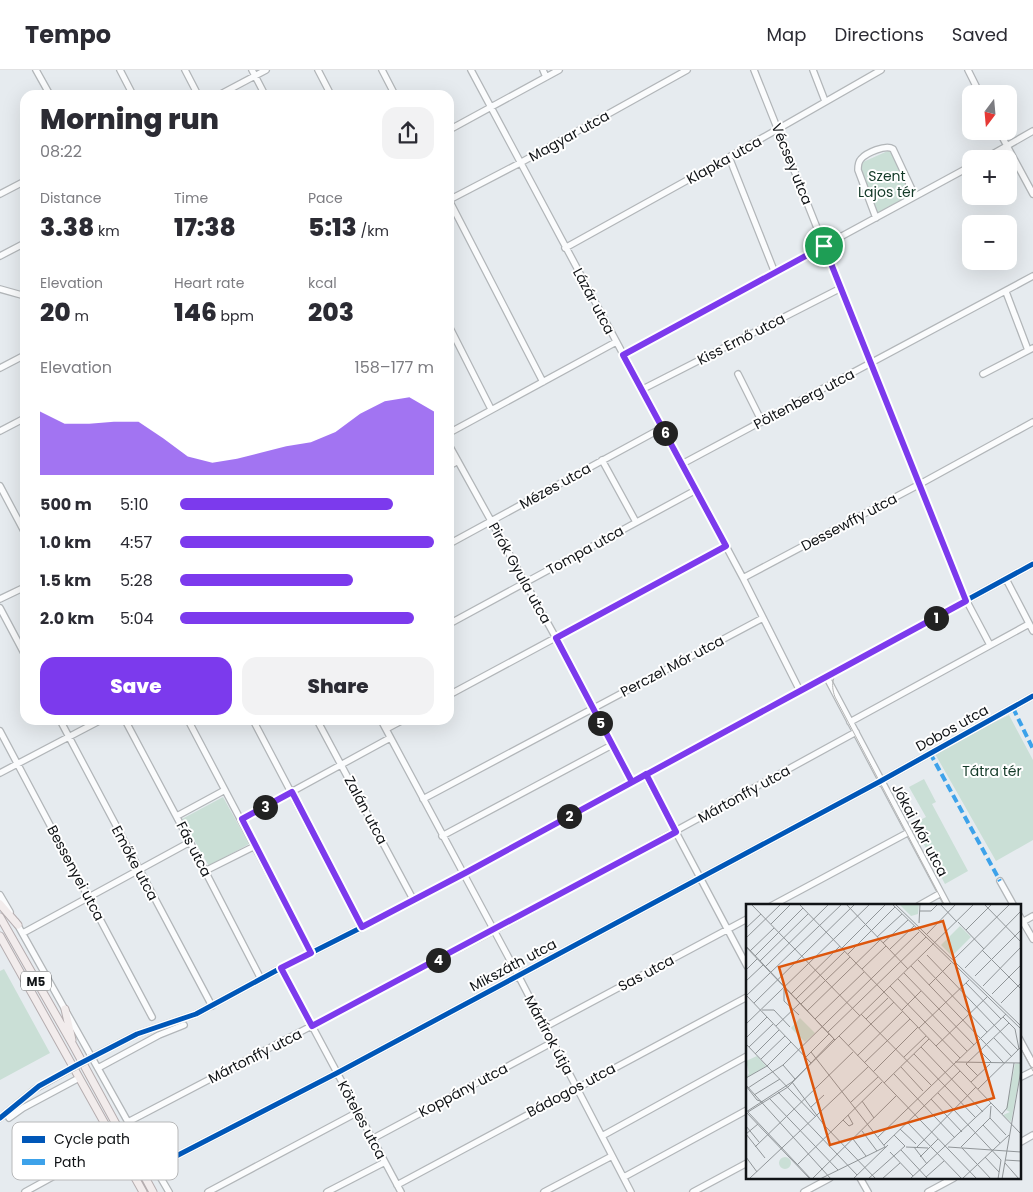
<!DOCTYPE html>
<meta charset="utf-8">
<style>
:root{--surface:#fff;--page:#f2f2f3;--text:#2b2b33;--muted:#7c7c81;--line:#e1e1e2;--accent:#7c3aed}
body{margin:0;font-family:Poppins,sans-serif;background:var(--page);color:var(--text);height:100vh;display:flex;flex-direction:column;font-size:19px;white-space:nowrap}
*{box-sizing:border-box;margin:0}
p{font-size:16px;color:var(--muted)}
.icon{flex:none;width:28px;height:28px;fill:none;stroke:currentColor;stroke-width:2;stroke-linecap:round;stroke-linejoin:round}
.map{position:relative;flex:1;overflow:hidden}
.panel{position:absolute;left:20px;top:20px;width:434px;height:635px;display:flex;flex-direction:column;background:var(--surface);border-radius:15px;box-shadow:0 5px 20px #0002}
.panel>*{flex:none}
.needle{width:32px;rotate:196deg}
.fabs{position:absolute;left:962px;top:15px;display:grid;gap:10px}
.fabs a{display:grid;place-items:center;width:55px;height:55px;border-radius:10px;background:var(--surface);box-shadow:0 5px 20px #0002;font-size:25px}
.pin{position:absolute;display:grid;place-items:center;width:42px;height:42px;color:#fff;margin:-21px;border:2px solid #fff;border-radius:50%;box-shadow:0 1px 5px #0007}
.km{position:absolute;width:25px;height:25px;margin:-12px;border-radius:50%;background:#222;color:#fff;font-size:14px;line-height:25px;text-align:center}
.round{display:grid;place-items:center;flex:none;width:52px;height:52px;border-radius:15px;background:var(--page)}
.head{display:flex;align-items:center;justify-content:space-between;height:85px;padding:0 20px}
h1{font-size:28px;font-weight:800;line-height:38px}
.stats{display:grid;grid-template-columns:repeat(3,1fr);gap:8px;height:85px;padding:5px 20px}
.stats div{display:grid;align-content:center}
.stats b{font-size:25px;font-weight:800}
.stats small{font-size:14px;font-weight:400}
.stats p{font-size:14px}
.chart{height:140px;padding:10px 20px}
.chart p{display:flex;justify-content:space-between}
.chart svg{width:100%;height:90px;margin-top:5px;fill:var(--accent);opacity:.7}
.action{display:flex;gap:10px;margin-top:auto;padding:10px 20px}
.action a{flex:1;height:58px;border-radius:15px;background:var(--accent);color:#fff;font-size:20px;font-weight:800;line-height:58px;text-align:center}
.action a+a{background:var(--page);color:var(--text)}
ul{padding:0 20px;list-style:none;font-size:16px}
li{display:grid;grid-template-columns:80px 60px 1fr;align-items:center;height:38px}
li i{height:12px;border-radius:6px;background:var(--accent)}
header{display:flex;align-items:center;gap:30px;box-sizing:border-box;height:70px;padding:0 25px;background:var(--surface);border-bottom:1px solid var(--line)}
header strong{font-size:24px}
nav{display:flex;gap:28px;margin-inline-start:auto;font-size:18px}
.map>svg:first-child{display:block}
.green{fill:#cadfd6}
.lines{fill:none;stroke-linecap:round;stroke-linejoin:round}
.minor-casing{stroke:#b2b6b9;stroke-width:8}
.major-casing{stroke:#b5adaf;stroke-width:9}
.minor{stroke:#fbfcfd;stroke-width:5.5}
.major{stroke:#f2ecec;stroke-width:7}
.tram{stroke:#b3b4b4;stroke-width:1}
.minor-bridge-casing{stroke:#b2b6b9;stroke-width:8;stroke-linecap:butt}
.minor-bridge{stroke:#fbfcfd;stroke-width:5.5}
.quiet{stroke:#3da2ea;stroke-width:4;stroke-dasharray:8 4;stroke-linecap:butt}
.cycleway-casing{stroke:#fff;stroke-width:8}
.cycleway{stroke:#0057b8;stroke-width:5}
.route-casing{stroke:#fff;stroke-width:10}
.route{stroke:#7c3aed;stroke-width:6}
.labels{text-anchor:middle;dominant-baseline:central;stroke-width:4;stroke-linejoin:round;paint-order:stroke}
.shield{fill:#fff;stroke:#585a5c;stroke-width:1}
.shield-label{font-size:12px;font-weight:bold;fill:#101316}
.street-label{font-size:14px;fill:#101316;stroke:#fff}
.park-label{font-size:14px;fill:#133a28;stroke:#fff}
.inset-road{fill:none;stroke:#909598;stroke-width:1}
.view{fill:#dd560c;fill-opacity:0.15;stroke:#dd560c;stroke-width:2.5}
.inset-edge{fill:none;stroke:#101316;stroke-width:2.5}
.key{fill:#fff;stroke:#b7b8b9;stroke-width:1}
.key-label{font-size:14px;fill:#101316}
</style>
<header>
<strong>Tempo</strong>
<nav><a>Map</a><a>Directions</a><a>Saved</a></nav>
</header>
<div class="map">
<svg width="1033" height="1122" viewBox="0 0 1033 1122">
<rect width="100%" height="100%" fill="#e6ebef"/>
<path class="green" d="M890 80 893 82 912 124 877 143 860 98 863 92Z
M1009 645 1033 690V770L996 791 934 682Z
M924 709 936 732 932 734 968 801 945 814 913 754 926 747 909 717Z
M223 727 249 774 209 796 182 749Z
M4 899 50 983 0 1010V901Z"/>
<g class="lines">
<defs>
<path id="minor" d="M36 0 50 25
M120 0 133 25
M185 0 198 25
M252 0 265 25
M318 0 331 25
M382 0 395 25
M471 0 743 508 800 621
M543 0 546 7
M754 0 964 526 990 575
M813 0 825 31
M968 0 980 24
M219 25 266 0
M449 60 559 0
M999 61 1033 124
M729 87 775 203
M984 89 1033 61
M0 124 25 111
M449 130 520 93 687 0
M449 130 543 312
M876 148 858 100C858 96 858 92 861 89 866 83 886 74 893 79L915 126
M565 178 729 87 881 0
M0 186 25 173
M0 219 25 226
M1006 222 1028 280
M449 256 491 339
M623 285 971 96
M0 298 25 285
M738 304 762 352
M983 304 1033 278
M641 320 841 218
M0 361 25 348
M449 363 616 272
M449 375 556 568 632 712
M602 390 636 452
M682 394 1033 206
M449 396 458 391
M0 416 25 463
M449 474 662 358
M743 508 920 414 1033 352
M1006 509 1033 561
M0 529 25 517
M0 538 25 585
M449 554 696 420
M826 606 948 836
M449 625 726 476
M60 650 212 936
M125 650 190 772 261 909
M188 650 311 883
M253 650 362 857
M317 650 414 831
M381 650 518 905 631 1122
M850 652 1029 554
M386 659 403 650
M0 661 152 947
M0 703 101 650
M645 704 747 896
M423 729 763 548
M177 746 225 720
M242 749 390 668
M442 766 612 675
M205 801 255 776
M1000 811 1014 836
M0 825 10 842
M771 836 909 762
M918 836 941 823
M1019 845 1033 869
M16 852 128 1052 169 1122
M1019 854 1033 846
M23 863 190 772
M281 898 401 1122
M545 957 747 849
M1019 968 1033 994
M98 984 137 964 196 944 281 898 414 831 1033 494
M98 998 159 965 184 955
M1019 1008 1033 1001
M0 1048 35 1019 63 1003
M9 1048 23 1038 79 1008
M128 1052 493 861 856 662
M602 1066 747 986
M372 1069 553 972
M1019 1073 1033 1065
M155 1097 337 1003 700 808 879 712 1033 626
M624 1107 747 1040
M860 1108 868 1122
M397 1115 747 927
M25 1122 116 1072
M208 1122 358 1042
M327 1122 385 1092
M544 1122 612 1086
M693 1122 747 1093
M804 1122 830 1108
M928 1122 954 1108"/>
<path id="major" d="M0 834 18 855
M0 847 73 975 153 1122
M0 866 143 1122
M65 939 72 970"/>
</defs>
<use href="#minor" class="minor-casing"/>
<use href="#major" class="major-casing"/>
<use href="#minor" class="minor"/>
<use href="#major" class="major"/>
<path class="tram" d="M945 836 835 627C830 614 833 603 844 594L1033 491
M1019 975 1033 1001"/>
<defs>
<path id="minor-bridge" d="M63 1003 98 984"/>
</defs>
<use href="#minor-bridge" class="minor-bridge-casing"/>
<use href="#minor-bridge" class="minor-bridge"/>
<path class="quiet" d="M1013 638 1033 679
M930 683 1000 811"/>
<defs>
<path id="cycleway" d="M281 898 312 956
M0 1048 39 1016 77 995 137 964 196 944 281 898 414 831 1033 494
M155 1097 337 1003 700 808 879 712 1033 626"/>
</defs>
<use href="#cycleway" class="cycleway-casing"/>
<use href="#cycleway" class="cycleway"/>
</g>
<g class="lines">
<defs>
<path id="route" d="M824 176 966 531 800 621 787 628 467 802C432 820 397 839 362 857L292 722 242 749 311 883 281 898 312 956 676 762 646 704 632 712 556 568 726 476 623 285 824 176"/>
</defs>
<use href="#route" class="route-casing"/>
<use href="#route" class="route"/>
</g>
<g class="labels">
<rect class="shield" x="21" y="901.5" width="30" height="19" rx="4"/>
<g class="shield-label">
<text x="36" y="911">M5</text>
</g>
<g class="street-label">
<text transform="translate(569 66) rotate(-29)">Magyar utca</text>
<text transform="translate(724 90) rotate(-29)">Klapka utca</text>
<text transform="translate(792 94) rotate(68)">Vécsey utca</text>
<text transform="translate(594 231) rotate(62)">Lázár utca</text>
<text transform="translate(741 269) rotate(-27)">Kiss Ernő utca</text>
<text transform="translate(804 329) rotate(-28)">Pöltenberg utca</text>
<text transform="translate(555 416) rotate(-29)">Mézes utca</text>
<text transform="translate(849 452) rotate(-28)">Dessewffy utca</text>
<text transform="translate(585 480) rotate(-29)">Tompa utca</text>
<text transform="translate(520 503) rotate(61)">Pirók Gyula utca</text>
<text transform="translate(672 596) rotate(-28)">Perczel Mór utca</text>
<text transform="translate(952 658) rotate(-29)">Dobos utca</text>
<text transform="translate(744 724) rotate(-29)">Mártonffy utca</text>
<text transform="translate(366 740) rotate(62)">Zalán utca</text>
<text transform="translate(920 760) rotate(62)">Jókai Mór utca</text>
<text transform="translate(194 779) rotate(63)">Fás utca</text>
<text transform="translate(135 793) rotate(62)">Emőke utca</text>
<text transform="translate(76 803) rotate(62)">Bessenyei utca</text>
<text transform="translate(513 895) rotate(-28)">Mikszáth utca</text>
<text transform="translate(646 903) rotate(-28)">Sas utca</text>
<text transform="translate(549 965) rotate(62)">Mártírok útja</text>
<text transform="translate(255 986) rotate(-27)">Mártonffy utca</text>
<text transform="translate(463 1020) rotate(-28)">Koppány utca</text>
<text transform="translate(571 1020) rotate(-28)">Bádogos utca</text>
<text transform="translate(362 1050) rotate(62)">Köteles utca</text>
</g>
<g class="park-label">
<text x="887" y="106">Szent<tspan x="887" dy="16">Lajos tér</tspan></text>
<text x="992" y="701">Tátra tér</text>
</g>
</g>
<g transform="translate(746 834)">
<rect width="275" height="275" fill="#e6ebef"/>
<path d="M153 0H173L172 10 165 12ZM214 22 225 33 206 52 195 41ZM54 114 69 129 59 138 45 124ZM11 152 20 162 0 174 3 169 0 157ZM275 159V165L265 218 257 211 264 208 260 206 269 160ZM33 259a6 6 0 1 1 12 0a6 6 0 1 1-12 0Z" fill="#cadfd6"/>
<path class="inset-road" d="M5 0 114 112M53 0 275 230M100 0 162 65M146 0 275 125M149 0 275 122M194 0 211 18M238 0 275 38M174 7H185L192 0M212 18 238 45M173 19 174 0M25 20 45 0M0 24 15 10M220 26 246 0M181 30 210 0M131 33 156 10M0 34 35 0M137 39 162 16M0 42 88 135 42 183 2 208 65 275M0 43 89 136M96 44 140 0M144 45 168 22M236 46 275 85M4 47 28 24M102 50 149 3M181 51 272 146M9 52 57 4M172 56 241 128M207 56 264 0M14 57 62 10M165 62 258 159M19 63 83 0M219 64 275 7M116 65 140 42M0 66 11 55M158 69 228 141M229 72 275 26M152 75 221 147M0 77 17 61M220 79 255 115M183 81 205 59M144 82 214 154M237 82 275 43M38 85V97L53 111M45 90 94 42M246 90 275 61M0 92 96 0M1 92 65 159M50 95 99 47M8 99 109 0M255 99 275 79M55 100 104 53M16 106H28L44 123M156 106 175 87M61 107 134 36M115 110 185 181M257 113 269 125 273 145M69 115 118 68M120 115 142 94M0 120 124 0M30 122 54 99M173 124 223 76M82 128 180 33M93 132 231 275M0 134 21 113M248 134 266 153M0 140 70 213M102 142 148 98M190 142 241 93M3 143 27 120M175 143 237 208M234 147 246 159M65 148 140 244M9 150 33 126M168 150 230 214M111 152 157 107M60 153 83 130M158 153 180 132M15 155 39 132M209 158 275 159M118 159 164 115M37 161 49 175M155 163 177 187M127 168 172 123M148 170 209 234M232 172 220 160 263 119M0 174 21 162 45 138M46 178 78 221 130 275M225 178 244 160M138 179 183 135M0 181 85 275M0 182 11 196 17 198M2 184 37 161 173 28M232 185 275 143M32 188 111 271M192 189 255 256 252 275M8 191 34 175M23 194 92 266M185 195 216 228M116 197 128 214M105 198 132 173M65 203 78 191M0 208 46 178 228 0M0 208 64 275M256 210 261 204 268 159M244 214 260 231M97 216 103 222 107 220 102 211M161 218 216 275M237 221 254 239M0 222 13 238M154 225 170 240M116 227 131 247M0 230 19 254M0 230 12 220M148 231 159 242M132 233 260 110M107 235 120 252M138 241 214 167M9 243 107 148M160 243 182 244M168 243 181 260M171 243 230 183M202 243 275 248M215 243 244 214 245 202M216 244 245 275M155 246 182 275M144 248 167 272M0 253 11 268M174 253 192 235M239 253 253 268M259 256 275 257M259 259 273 275M51 261 136 178M180 273 198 257M4 274 122 163M66 275 150 192M74 275 139 243M107 275 142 241M122 275 159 242M136 275 154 259M164 275 245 199M216 275 263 231M256 275 275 166"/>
<path class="view" d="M197 17 248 194 84 241 33 63Z"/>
<rect width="275" height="275" class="inset-edge"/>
</g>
<rect x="12" y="1052" width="166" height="58" rx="8" class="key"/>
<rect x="22" y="1066" width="23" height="7" fill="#0057b8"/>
<rect x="22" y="1089" width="23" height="6" fill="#3da2ea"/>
<g class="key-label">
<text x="54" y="1074">Cycle path</text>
<text x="54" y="1097">Path</text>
</g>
</svg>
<div class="fabs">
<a><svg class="needle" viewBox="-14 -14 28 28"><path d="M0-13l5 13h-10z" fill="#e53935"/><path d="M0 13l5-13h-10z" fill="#7c7c81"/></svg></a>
<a>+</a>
<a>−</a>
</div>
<div class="pin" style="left:824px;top:176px;background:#1e9e55"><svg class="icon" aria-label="arrive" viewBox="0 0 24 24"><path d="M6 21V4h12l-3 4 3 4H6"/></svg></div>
<b class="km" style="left:936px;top:548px">1</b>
<b class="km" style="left:569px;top:746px">2</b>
<b class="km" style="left:265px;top:737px">3</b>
<b class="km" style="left:438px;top:890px">4</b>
<b class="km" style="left:600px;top:653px">5</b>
<b class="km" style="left:665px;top:363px">6</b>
<section class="panel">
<div class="head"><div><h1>Morning run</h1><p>08:22</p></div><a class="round"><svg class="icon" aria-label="share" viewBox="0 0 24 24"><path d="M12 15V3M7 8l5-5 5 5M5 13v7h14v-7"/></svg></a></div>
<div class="stats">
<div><p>Distance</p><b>3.38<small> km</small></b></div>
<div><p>Time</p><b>17:38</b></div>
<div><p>Pace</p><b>5:13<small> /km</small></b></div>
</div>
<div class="stats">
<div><p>Elevation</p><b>20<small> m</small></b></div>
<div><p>Heart rate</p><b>146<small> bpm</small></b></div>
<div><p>kcal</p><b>203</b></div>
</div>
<div class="chart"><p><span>Elevation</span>158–177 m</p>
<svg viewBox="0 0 160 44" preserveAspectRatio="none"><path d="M0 44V13L10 19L20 19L30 18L40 18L50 26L60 35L70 38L80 36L90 33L100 30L110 28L120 23L130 14L140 8L150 6L160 13V44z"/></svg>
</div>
<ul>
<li><b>500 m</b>5:10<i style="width:84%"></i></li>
<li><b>1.0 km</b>4:57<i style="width:100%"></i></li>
<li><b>1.5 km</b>5:28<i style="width:68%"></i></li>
<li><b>2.0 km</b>5:04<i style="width:92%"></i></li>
</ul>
<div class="action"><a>Save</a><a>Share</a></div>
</section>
</div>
